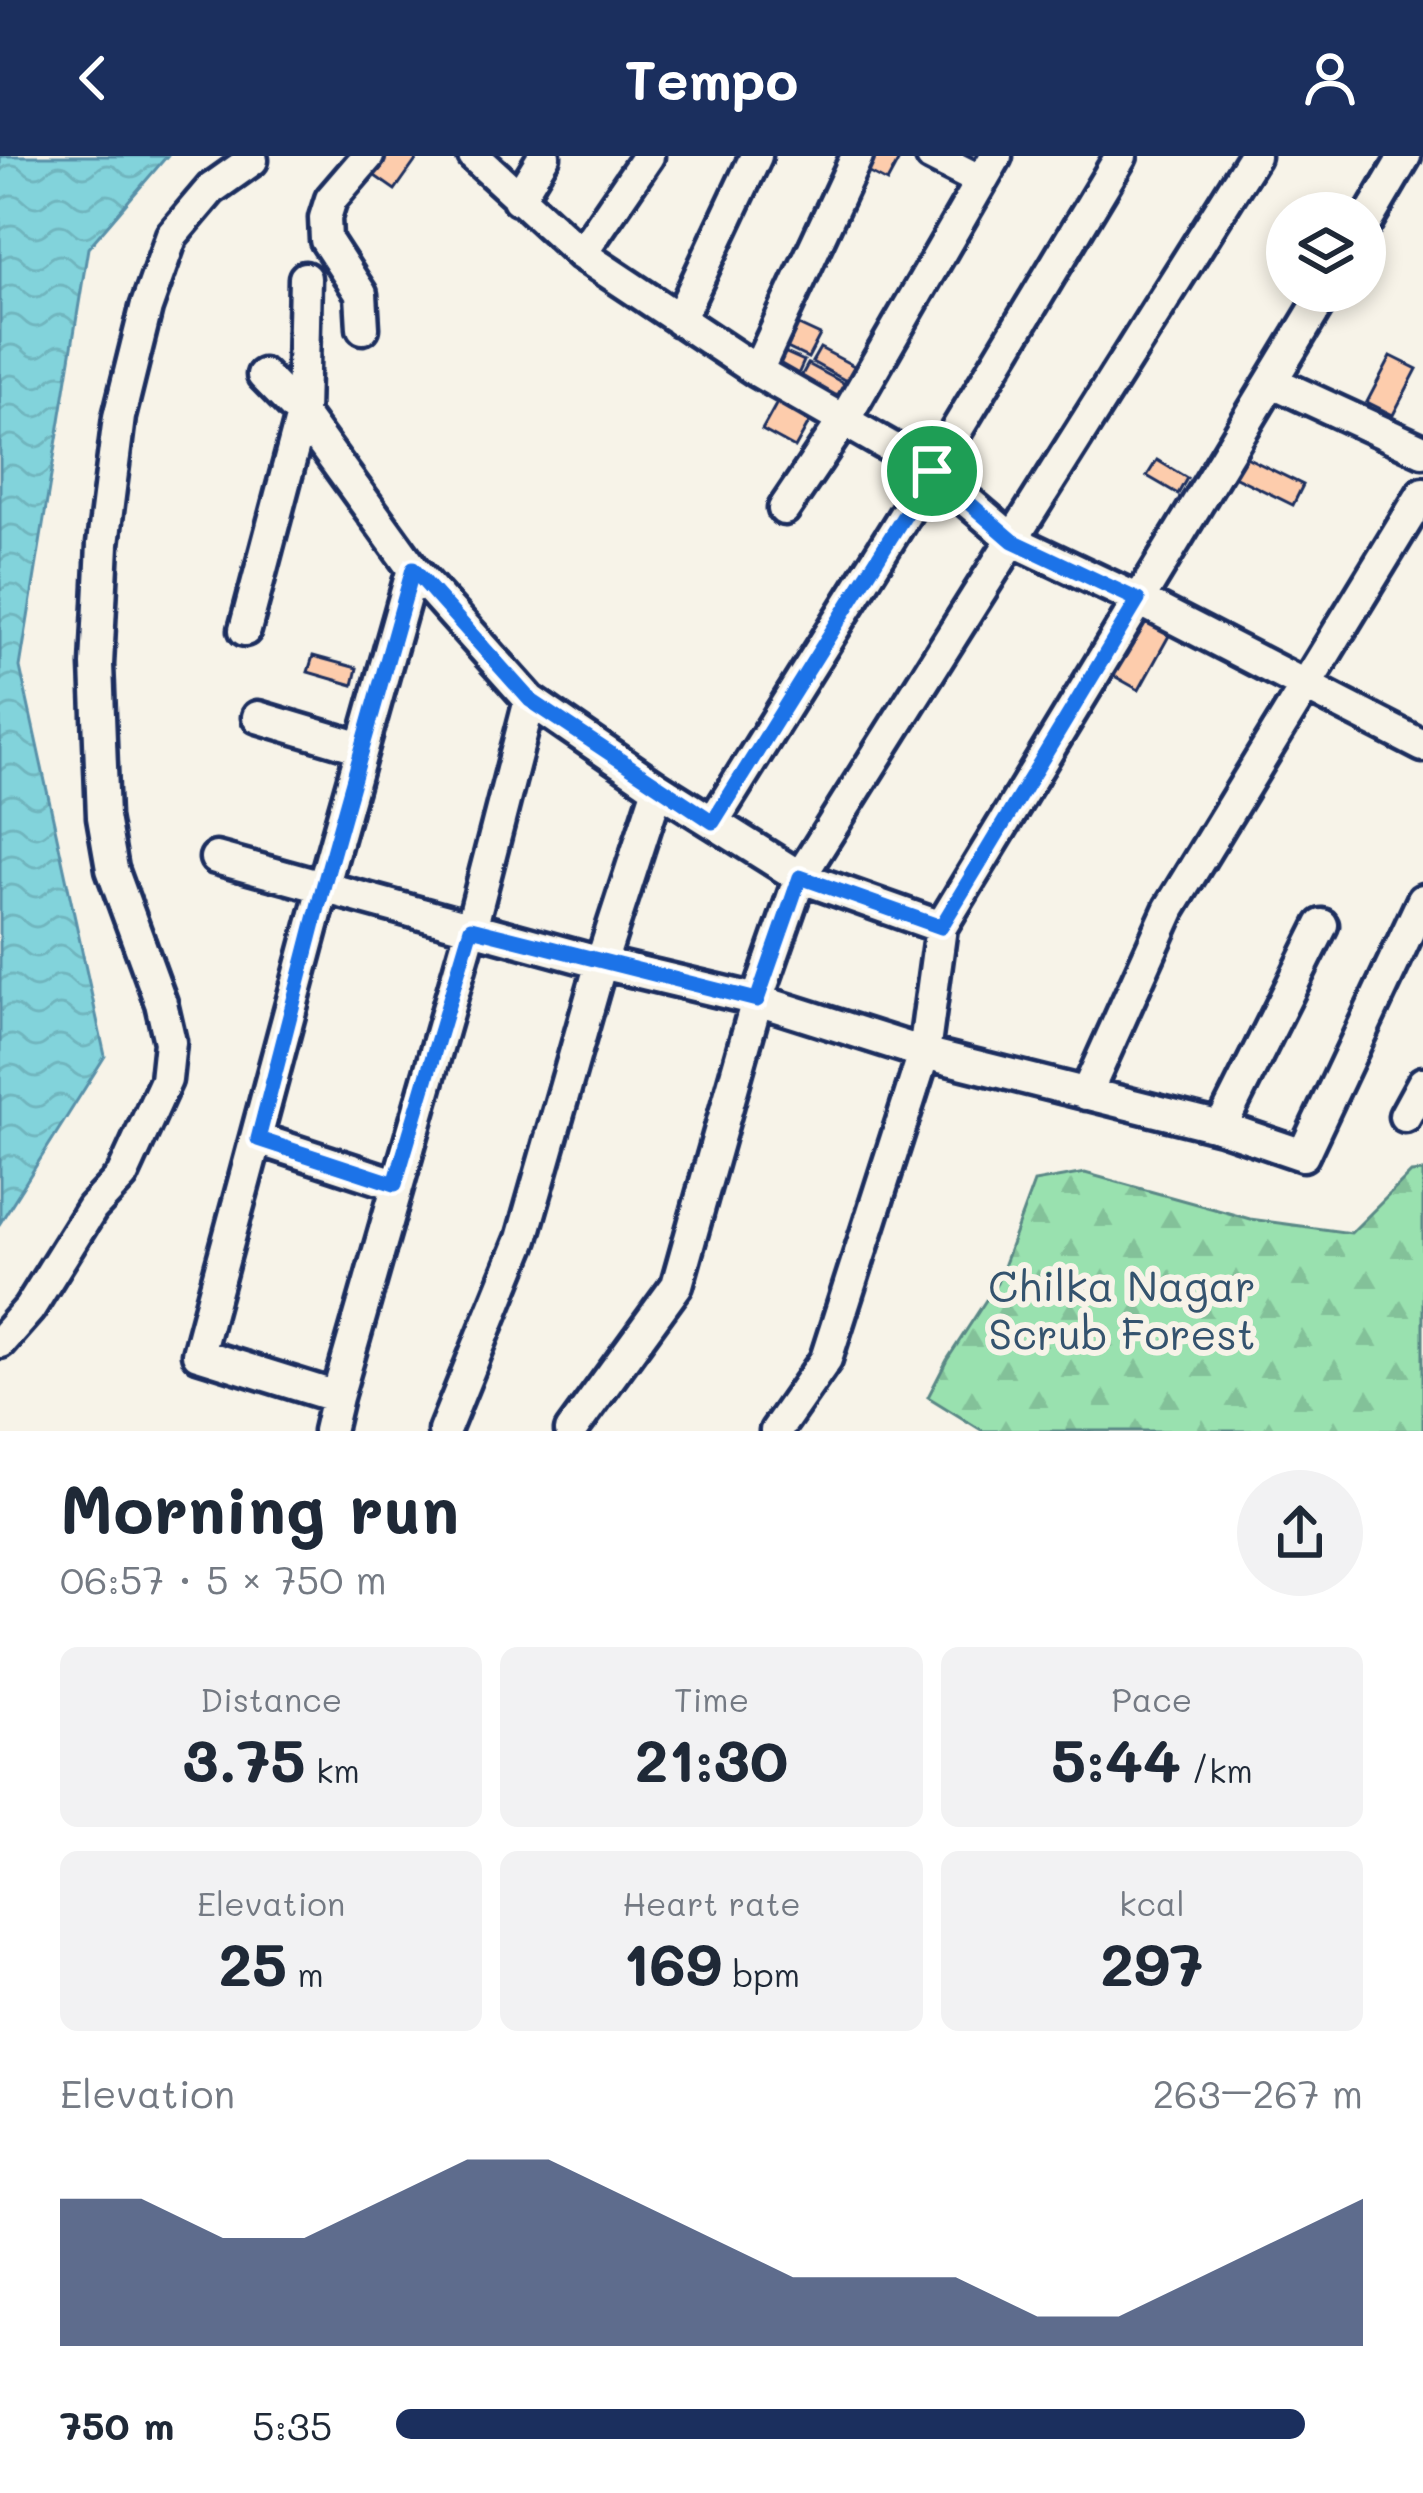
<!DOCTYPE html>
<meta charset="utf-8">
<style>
:root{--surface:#fff;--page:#f2f2f3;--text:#1f2937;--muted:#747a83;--accent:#1b2f5e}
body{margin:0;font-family:Mali,sans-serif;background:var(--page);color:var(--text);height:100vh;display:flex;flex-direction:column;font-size:45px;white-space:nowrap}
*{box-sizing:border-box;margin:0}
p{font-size:39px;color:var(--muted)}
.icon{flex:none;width:66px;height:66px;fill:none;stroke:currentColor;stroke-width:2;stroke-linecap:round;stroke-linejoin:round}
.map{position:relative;height:1275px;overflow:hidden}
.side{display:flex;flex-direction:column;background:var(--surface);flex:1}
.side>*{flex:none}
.tools{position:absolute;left:1266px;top:36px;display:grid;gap:24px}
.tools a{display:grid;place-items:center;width:120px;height:120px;border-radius:50%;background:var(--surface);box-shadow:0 6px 18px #0003;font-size:60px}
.pin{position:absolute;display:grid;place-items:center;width:102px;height:102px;color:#fff;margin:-51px;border:6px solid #fff;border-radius:50%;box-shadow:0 3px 12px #0007}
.round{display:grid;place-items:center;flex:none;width:126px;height:126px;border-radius:63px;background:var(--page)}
.overview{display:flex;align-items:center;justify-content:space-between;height:204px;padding:0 60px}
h1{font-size:66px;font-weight:700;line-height:90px}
.metrics{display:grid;grid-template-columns:repeat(3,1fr);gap:18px;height:204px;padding:12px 60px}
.metrics div{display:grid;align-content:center;border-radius:18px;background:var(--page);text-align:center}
.metrics b{font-size:60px;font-weight:700}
.metrics small{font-size:33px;font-weight:400}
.metrics p{font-size:33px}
.chart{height:336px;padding:24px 60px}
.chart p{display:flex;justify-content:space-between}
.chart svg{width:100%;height:216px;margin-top:12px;fill:var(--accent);opacity:.7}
ul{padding:0 60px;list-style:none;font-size:39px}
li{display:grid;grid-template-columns:192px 144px 1fr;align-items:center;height:90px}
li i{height:30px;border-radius:15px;background:var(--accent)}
header{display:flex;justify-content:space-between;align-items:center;height:156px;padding:0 60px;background:var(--accent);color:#fff;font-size:54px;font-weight:700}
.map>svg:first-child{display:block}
.forest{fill:url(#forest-firs);stroke:#5a8886;stroke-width:3}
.water{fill:url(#water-waves);stroke:#5991a9;stroke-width:3}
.building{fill:#fdccac;stroke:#1b2f5e;stroke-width:3}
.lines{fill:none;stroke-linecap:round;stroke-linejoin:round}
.street-casing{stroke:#1b2f5e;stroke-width:39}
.street{stroke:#f7f3e8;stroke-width:30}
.route-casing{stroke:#fff;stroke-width:24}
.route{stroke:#1a73e8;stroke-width:15}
.labels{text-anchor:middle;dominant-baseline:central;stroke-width:12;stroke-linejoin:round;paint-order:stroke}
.park-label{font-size:42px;fill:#34536e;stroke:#f7f3e8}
</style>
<header><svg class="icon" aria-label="back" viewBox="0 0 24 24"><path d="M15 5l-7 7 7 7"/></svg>Tempo<svg class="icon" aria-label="person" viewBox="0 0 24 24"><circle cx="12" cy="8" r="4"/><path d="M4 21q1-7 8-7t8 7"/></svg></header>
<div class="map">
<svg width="1423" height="1275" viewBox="0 0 1423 1275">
<defs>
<pattern id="forest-firs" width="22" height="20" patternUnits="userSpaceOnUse" patternTransform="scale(3)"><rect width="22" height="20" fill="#99e1af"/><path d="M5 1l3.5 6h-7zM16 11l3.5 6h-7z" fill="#83c199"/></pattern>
<pattern id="water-waves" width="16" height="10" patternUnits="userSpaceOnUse" patternTransform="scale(3)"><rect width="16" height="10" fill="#82d3db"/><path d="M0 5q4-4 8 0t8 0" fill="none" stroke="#70b5be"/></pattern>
</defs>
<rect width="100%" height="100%" fill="#f7f3e8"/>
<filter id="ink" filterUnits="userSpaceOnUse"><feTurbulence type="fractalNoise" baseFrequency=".00833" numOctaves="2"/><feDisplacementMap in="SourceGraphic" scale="24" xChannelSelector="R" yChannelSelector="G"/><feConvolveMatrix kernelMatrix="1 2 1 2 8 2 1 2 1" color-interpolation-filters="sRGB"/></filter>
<g filter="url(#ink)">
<path class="forest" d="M1423 1016V1275H983L928 1241 947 1204 997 1127 1034 1026 1085 1017 1250 1063 1351 1077 1411 1017Z"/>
<path class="water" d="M0 0H167L88 92 20 511 105 900 0 1067Z"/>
<path class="building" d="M385 0H419L395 34 372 18Z
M864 0H901L887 26 858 11Z
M790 165 820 179 808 202 779 188Z
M775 192 804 205 794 227 766 214Z
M820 192 858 212 850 227 812 206Z
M1391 200 1417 213 1393 259 1367 246Z
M808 208 847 229 836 249 797 228Z
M783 236 816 254 795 292 762 274Z
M1242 299 1303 329 1293 349 1232 319Z
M1157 304 1187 322 1178 338 1147 320Z
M1139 458 1171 476 1139 534 1107 516Z
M313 500 357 512 353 529 308 516Z"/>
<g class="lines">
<defs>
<path id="street" d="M474 0 581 98 757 215 932 315 1014 385 1139 444 1423 590
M932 0 981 25
M518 43 544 0
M1365 68 1405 0
M581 98 648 0
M679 164 756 0
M363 172 361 138 326 84 325 62 331 43 368 0
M757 215 857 0
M263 219 302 259 305 122
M1273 226 1423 295
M784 353 844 264 996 0
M245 474 302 259 413 413 530 544 658 632 800 721 941 771
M258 561 362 592
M713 666 932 315 1121 0
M216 702 601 807 757 844 924 897 1221 971 1303 999 1423 744
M1086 938 1170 752 1423 337
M1405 960 1423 927
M1221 971 1322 769
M258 983 395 1028
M0 1186 29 1153 92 1052 122 1020 166 924 170 886 161 847 112 713 103 661 97 509 103 388 119 261 146 152 172 79 211 33 252 4
M337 1241 471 773 530 544
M329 1275 337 1241 198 1198 324 728 413 413
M444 1275 522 1083 601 807 658 632
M571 1275 677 1129 757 844 800 721 1254 0
M776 1275 826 1203 924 897 941 771 1326 135"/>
</defs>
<use href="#street" class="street-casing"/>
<use href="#street" class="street"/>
</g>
</g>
<g class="lines" filter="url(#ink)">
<defs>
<path id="route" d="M932 315 1013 385 1138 444 941 771 800 721 757 844 471 772 395 1028 258 983 324 728 413 413 530 544 713 666Z"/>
</defs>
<use href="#route" class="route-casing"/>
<use href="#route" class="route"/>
</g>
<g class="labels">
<g class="park-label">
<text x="1122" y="1129">Chilka Nagar<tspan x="1122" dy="48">Scrub Forest</tspan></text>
</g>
</g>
</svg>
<div class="tools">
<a><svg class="icon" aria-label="layers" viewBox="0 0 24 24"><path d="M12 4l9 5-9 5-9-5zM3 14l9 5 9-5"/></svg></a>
</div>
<div class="pin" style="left:932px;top:315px;background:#1e9e55"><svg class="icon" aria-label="arrive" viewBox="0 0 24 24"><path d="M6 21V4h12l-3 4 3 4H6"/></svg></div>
</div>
<section class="side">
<div class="overview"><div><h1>Morning run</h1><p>06:57 · 5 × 750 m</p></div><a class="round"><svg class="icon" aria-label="share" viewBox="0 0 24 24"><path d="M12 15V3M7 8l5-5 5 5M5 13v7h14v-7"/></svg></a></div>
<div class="metrics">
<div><p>Distance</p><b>3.75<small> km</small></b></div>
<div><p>Time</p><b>21:30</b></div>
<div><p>Pace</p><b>5:44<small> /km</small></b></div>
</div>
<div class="metrics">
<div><p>Elevation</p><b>25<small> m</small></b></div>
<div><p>Heart rate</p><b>169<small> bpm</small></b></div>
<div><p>kcal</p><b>297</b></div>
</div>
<div class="chart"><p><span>Elevation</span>263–267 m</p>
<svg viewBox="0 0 160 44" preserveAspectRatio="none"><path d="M0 44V14L10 14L20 22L30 22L40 14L50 6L60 6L70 14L80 22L90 30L100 30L110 30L120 38L130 38L140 30L150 22L160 14V44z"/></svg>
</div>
<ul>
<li><b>750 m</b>5:35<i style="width:94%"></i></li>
</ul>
</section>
